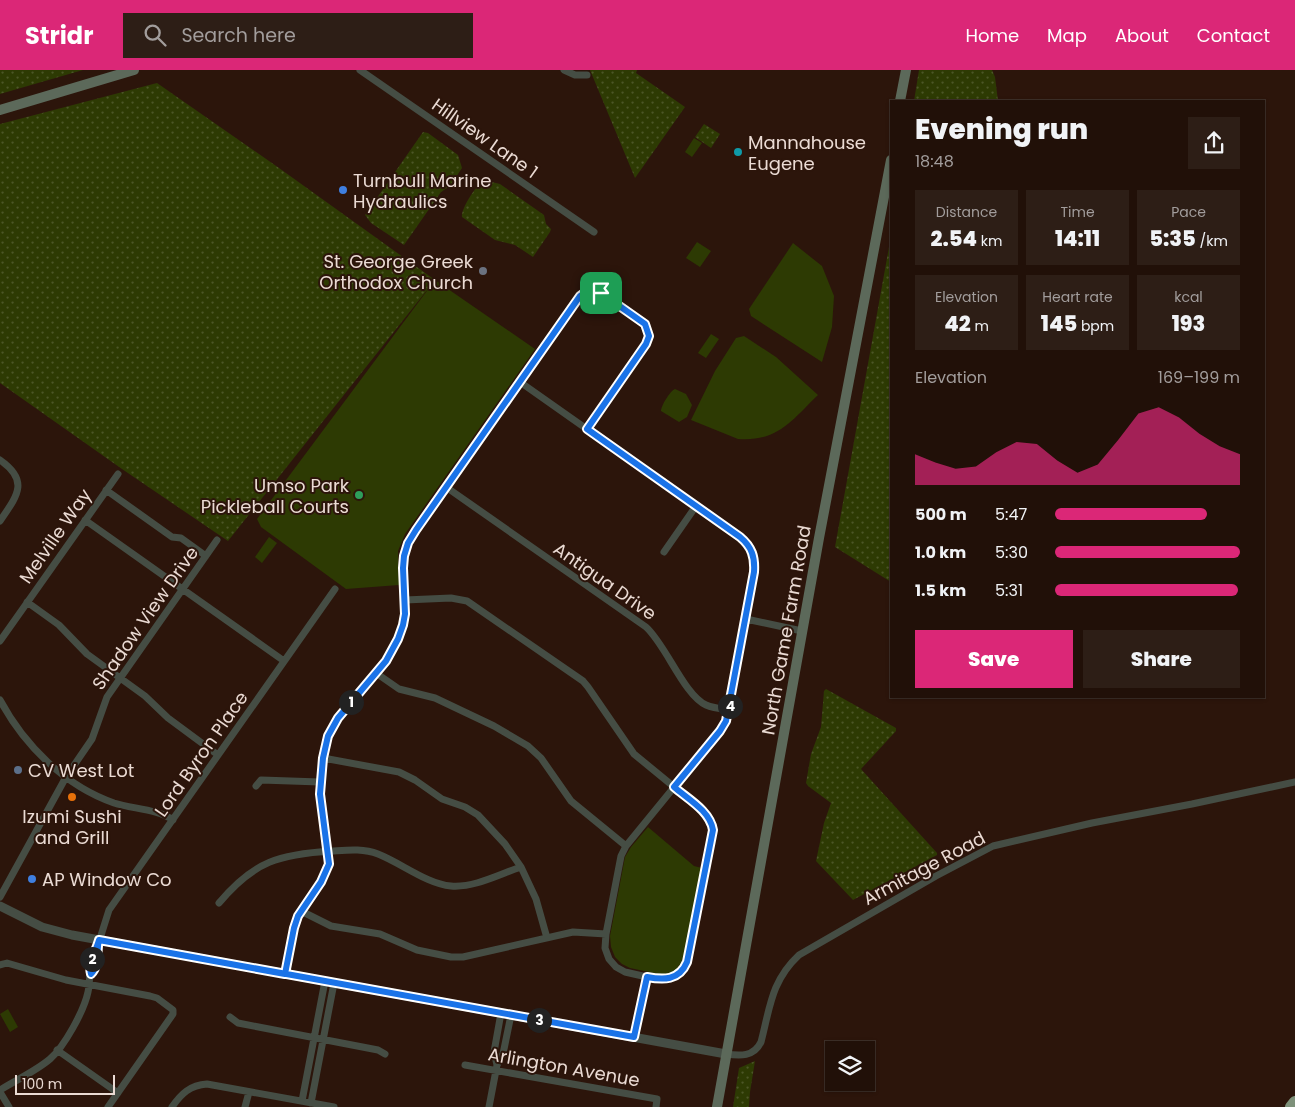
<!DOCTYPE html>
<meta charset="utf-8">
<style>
:root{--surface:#211008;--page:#2d1e16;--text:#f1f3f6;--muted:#a29d9c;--line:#3e3029;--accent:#db2777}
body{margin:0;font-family:Poppins,sans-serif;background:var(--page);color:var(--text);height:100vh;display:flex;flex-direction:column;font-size:19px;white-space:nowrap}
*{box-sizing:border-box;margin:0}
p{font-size:16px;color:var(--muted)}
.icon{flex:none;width:28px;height:28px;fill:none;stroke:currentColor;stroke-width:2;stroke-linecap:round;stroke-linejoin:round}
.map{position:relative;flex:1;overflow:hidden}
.panel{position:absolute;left:890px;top:30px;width:375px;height:598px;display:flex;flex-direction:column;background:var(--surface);border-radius:0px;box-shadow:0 1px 4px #0004,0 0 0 1px var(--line)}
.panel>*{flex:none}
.controls{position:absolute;left:825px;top:971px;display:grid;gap:10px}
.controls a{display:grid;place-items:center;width:50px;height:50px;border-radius:0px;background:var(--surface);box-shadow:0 1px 4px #0004,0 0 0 1px var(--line);font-size:25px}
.scale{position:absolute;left:15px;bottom:12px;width:100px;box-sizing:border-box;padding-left:5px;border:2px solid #ebdbd4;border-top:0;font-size:14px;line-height:18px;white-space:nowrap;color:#ebdbd4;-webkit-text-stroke:4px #2c150b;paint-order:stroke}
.pin{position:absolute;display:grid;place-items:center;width:42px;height:42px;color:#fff;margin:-21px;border-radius:10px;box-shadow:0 2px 8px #0006}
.km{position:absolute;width:25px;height:25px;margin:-12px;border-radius:50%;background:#222;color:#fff;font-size:14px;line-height:25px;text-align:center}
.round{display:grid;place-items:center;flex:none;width:52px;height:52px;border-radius:0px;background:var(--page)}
.headline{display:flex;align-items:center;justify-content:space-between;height:85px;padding:0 25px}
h1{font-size:28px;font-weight:800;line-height:38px}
.figures{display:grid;grid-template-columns:repeat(3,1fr);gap:8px;height:85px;padding:5px 25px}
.figures div{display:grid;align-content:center;border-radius:0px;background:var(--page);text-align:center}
.figures b{font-size:21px;font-weight:800}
.figures small{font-size:14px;font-weight:400}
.figures p{font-size:14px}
.chart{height:140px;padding:10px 25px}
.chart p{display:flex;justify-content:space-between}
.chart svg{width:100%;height:90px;margin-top:5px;fill:var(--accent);opacity:.7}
.primary-button{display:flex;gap:10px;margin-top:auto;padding:10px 25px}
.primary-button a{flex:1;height:58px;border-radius:0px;background:var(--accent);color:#fff;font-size:20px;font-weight:800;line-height:58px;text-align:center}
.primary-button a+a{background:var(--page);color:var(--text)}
ul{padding:0 25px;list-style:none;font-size:16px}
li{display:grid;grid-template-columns:80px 60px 1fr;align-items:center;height:38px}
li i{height:12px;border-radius:6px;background:var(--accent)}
header{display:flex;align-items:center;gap:30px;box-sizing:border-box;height:70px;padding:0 25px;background:var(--accent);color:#fff}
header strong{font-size:24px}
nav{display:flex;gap:28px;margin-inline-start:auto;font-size:18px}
.search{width:350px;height:45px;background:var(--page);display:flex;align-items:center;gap:12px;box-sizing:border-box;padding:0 18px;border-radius:0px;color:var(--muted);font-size:19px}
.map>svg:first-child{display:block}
.grass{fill:url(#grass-dots)}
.green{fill:#2d3a03}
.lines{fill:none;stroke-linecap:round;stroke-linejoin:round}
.minor{stroke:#454d44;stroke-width:7}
.tertiary{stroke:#454d44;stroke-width:9}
.secondary{stroke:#5c695a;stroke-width:10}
.motorway{stroke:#7e917a;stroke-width:12}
.route-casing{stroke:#fff;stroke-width:10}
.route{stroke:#1a73e8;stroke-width:6}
.culture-dot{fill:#0f9aa8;stroke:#2c150b;stroke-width:2}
.shop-dot{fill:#3f7fe0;stroke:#2c150b;stroke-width:2}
.worship-dot{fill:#6b7280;stroke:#2c150b;stroke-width:2}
.leisure-dot{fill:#2e9e5b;stroke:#2c150b;stroke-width:2}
.service-dot{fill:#5c6f8a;stroke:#2c150b;stroke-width:2}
.food-dot{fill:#e8710a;stroke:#2c150b;stroke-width:2}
.labels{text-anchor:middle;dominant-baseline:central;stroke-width:4;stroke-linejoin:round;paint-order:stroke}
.street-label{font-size:18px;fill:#ebdbd4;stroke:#2c150b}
.poi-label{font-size:18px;fill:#ebdbd4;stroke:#2c150b;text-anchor:start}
</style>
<header>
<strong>Stridr</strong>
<div class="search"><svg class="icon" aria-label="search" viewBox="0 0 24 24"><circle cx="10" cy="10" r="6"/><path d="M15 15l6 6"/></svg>Search here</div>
<nav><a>Home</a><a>Map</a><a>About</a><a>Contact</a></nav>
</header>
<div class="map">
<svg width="1295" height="1037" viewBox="0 0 1295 1037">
<defs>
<pattern id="grass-dots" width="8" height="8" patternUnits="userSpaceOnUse" patternTransform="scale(1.25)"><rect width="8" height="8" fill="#2d3a03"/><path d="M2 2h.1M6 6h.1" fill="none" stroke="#4c5627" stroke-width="1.8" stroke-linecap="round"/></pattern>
</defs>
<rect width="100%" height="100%" fill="#2c150b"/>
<path class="grass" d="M0 0H83L0 24Z
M590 0H637L636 3 685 37 635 108Z
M919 0H992L995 7 998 31H914Z
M157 13 279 98 435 210 228 471 122 399 0 313V54Z
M704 54 720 64 711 78 695 67Z
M423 62 428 63 458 85 462 98 450 116 441 122 404 175 371 153 365 145Z
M488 111 500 114 544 145 546 154 551 159 550 162 533 187 515 175 495 170 462 147C461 139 474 119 480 114 483 111 485 112 488 111Z
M891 166V512L835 477Z
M826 619 896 658V661L861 699 937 783V785L853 830 816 791 824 753 831 733 808 716 806 713 811 684 821 657 824 621Z
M755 991 750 1022 749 1037H733L739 998Z"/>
<path class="green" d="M694 68 702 73 692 87 685 82Z
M697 172 711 181 700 197 686 188Z
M793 173 822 196 834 226 832 257 822 292 751 246 749 239Z
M435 210 535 279 405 464 398 481 399 515 346 519 261 457 257 449Z
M711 264 719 269 706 288 698 283Z
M744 266 776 287 818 325C792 350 778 372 738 369L691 350 715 301 736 268Z
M675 319 686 324 692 335 687 347 679 352 661 341C661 336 670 321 675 319Z
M269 467 277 473 262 493 255 487Z
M648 757 694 796 702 798 684 889 675 901 663 905 630 898 622 894 615 887 611 877 610 866 625 787 631 777Z
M8 939 18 957 10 962 0 944Z"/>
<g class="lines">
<path class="minor" d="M360 0 594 162
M564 0 575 5H587
M520 312 740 467C752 476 755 487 754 502L726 651 720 661 626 776 621 786 606 864 605 878 609 889 616 897 625 902 647 907 635 967
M0 390C30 411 17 426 0 451
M446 417 646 557C666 575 684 625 706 635 713 638 722 639 729 640
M106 420 172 467 181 468 206 486
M85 450 284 591
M664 482 696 436
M405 530 451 528 467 531 583 611 588 617 634 684 701 739C708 746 713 754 712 764L686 895C676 911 663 910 647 907
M27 532 59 555 87 584 145 626 168 648 218 685
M746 549 802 561
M0 571 118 404
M376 603 399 619 435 628 494 656 528 676 541 688 571 731 626 776
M0 630C24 675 65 716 114 733 133 739 157 739 173 750
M323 688 399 702 415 710 442 729 465 737 478 745 505 774 521 797 536 829 547 868
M256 716 261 710 320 712
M0 827 66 707 92 669 107 627 217 470
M219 833C254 791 280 784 332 781 347 780 363 778 378 784 401 793 427 814 451 816 474 818 500 804 521 797
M301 841 331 856 380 864 417 880 451 887H463L573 862 606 864
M0 895 7 893 66 910 150 926 157 928 173 940V944L108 1037
M285 904 294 858 298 846 321 812 329 794 320 724 323 688 328 666 338 648 386 591 397 569 403 555 405 544 403 498 404 485 408 473 416 460 580 226C586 220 593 219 601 223L645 254 649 266 647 274 587 359
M230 947 238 953 378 980 385 984
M57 980 118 1023
M726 984C740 986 754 987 761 972 770 938 771 911 799 885L936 806 993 776 1092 753 1192 734 1295 712
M465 995 657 1029 656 1037
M497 995 494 982 501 943
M0 1020C16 1010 36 1001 50 989 64 977 84 941 88 922 91 909 88 888 97 878L109 840 335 519
M0 1022 9 1037
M302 1031 325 911
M311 1033 334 913
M172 1037C181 1024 190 1015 207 1014L334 1037
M245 1037 249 1022
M489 1037 497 995 503 984 511 945"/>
<path class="tertiary" d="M0 836 42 857 72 865 726 984"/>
<path class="secondary" d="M900 31 906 0
M0 40 134 0
M717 1037 819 468 891 90"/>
<path class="motorway" d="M1291 1037 1295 1032"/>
</g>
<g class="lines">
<defs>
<path id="route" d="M601 223C593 220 587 220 580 226L416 460 408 473 404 486 403 498 405 544 403 555 398 569 386 591 338 648 328 666 323 688 320 724 329 794 321 812 298 846 294 858 285 904 99 870C96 881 88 893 91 904 100 895 96 881 99 870L634 967 647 907C663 910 679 911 687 892L713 760C710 741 688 729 674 717L720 661 726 651 754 502C755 487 752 477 740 467L587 359 646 274 649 266 645 254 601 223"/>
</defs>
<use href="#route" class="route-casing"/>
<use href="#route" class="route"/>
</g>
<circle class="culture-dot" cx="738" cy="82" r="5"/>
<g class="shop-dot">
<circle cx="343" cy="120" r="5"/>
<circle cx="32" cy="809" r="5"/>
</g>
<circle class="worship-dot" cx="483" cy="201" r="5"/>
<circle class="leisure-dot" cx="359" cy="425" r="5"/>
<circle class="service-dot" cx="18" cy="700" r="5"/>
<circle class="food-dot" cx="72" cy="727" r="5"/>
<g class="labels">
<g class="street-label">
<text transform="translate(485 68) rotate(35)">Hillview Lane 1</text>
<text transform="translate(55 466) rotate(-55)">Melville Way</text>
<text transform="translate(605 511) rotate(35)">Antigua Drive</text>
<text transform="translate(145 548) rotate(-55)">Shadow View Drive</text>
<text transform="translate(786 560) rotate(-80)">North Game Farm Road</text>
<text transform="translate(201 684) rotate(-55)">Lord Byron Place</text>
<text transform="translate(924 798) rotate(-28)">Armitage Road</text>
<text transform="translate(564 997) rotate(10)">Arlington Avenue</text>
</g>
<g class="poi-label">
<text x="748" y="72">Mannahouse<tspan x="748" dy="21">Eugene</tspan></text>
<text x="353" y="110">Turnbull Marine<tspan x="353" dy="21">Hydraulics</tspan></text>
<text x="473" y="191" text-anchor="end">St. George Greek<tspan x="473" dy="21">Orthodox Church</tspan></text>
<text x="349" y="415" text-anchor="end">Umso Park<tspan x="349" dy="21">Pickleball Courts</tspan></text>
<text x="28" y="700">CV West Lot</text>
<text x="72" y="746" text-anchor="middle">Izumi Sushi<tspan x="72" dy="21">and Grill</tspan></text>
<text x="42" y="809">AP Window Co</text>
</g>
</g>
</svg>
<div class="controls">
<a><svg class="icon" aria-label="layers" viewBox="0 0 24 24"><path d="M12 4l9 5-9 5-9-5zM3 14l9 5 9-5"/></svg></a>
</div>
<div class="scale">100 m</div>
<div class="pin" style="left:601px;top:223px;background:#1e9e55"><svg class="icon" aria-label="arrive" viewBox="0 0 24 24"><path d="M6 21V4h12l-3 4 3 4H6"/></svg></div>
<b class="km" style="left:351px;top:632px">1</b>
<b class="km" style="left:92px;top:889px">2</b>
<b class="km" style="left:539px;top:950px">3</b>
<b class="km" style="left:730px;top:636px">4</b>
<section class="panel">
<div class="headline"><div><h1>Evening run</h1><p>18:48</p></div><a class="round"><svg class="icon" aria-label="share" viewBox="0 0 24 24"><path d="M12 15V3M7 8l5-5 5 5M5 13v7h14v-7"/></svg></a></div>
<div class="figures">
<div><p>Distance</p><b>2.54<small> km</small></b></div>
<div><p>Time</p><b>14:11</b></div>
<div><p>Pace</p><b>5:35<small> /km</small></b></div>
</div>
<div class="figures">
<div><p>Elevation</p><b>42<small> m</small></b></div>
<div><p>Heart rate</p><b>145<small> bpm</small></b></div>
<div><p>kcal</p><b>193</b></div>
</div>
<div class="chart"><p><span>Elevation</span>169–199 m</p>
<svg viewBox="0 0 160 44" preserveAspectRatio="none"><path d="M0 44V29L10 33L20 36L30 35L40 28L50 23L60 24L70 32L80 38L90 34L100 22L110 9L120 6L130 11L140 19L150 25L160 29V44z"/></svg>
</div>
<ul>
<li><b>500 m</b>5:47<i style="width:82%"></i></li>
<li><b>1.0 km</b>5:30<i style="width:100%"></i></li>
<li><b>1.5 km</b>5:31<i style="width:99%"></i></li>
</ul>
<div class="primary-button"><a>Save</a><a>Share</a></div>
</section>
</div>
